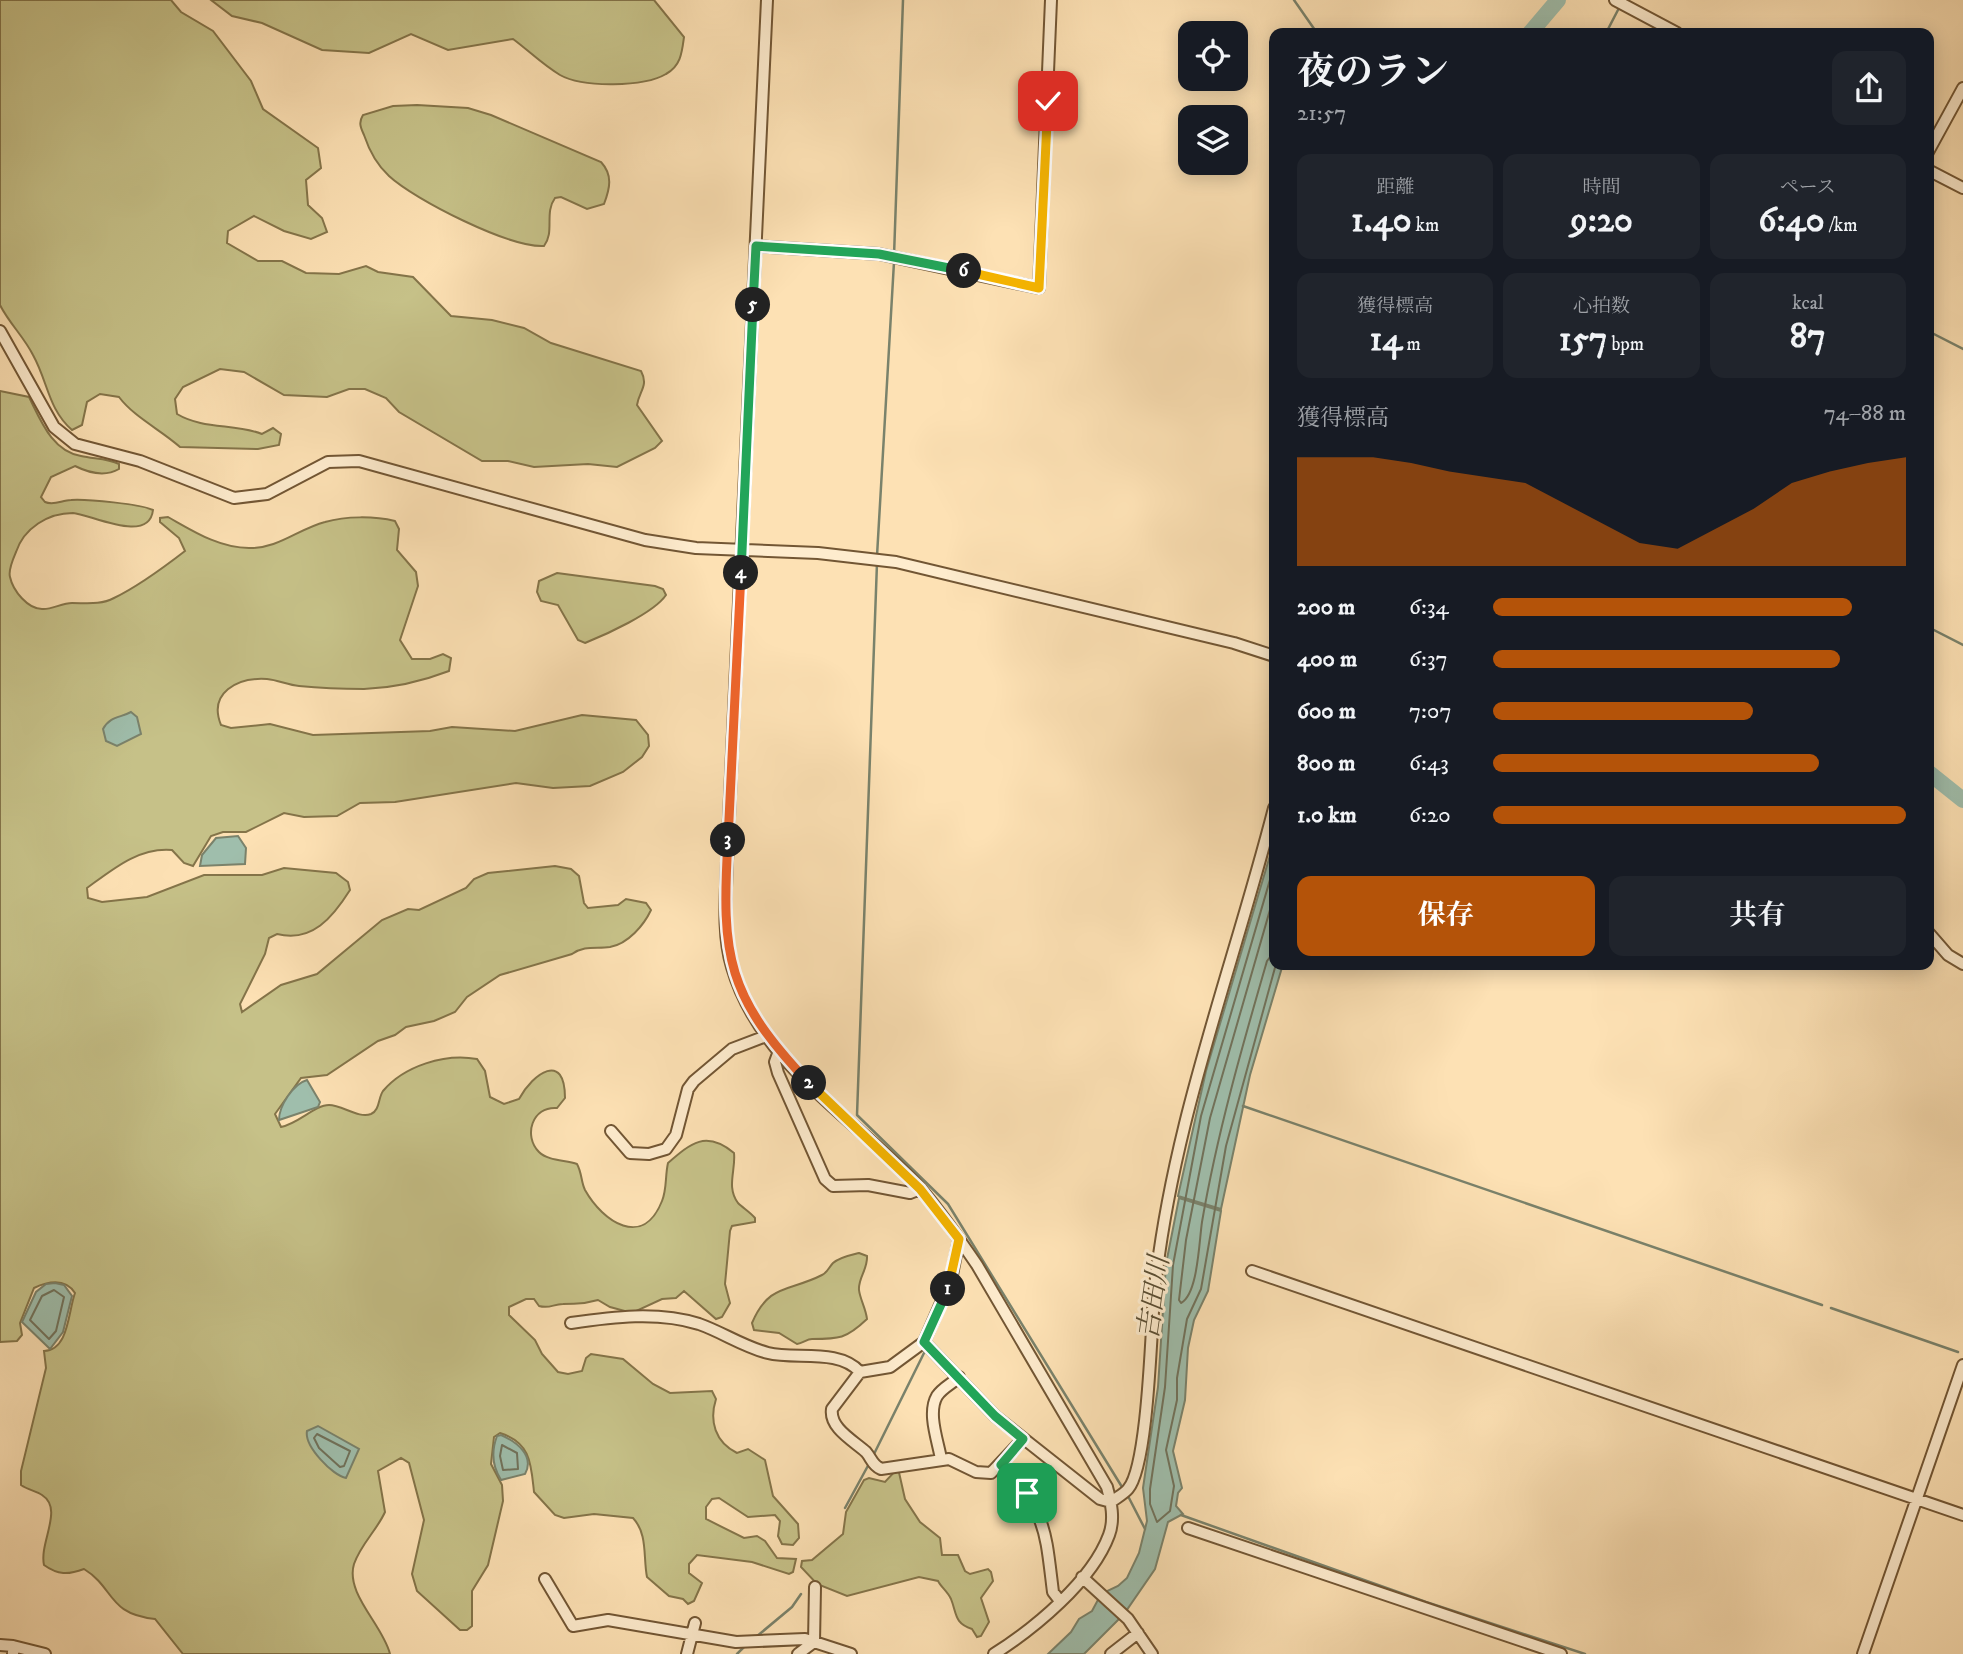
<!DOCTYPE html>
<html lang="ja">
<meta charset="utf-8">
<style>
:root{--surface:#171b24;--page:#20242c;--text:#f1f3f6;--muted:#9ea1a6;--accent:#b45309}
body{margin:0;font-family:"IM FELL DW Pica","Noto Serif JP",serif;background:var(--page);color:var(--text);height:100vh;display:flex;flex-direction:column;font-size:26px;white-space:nowrap}
*{box-sizing:border-box;margin:0}
p{font-size:23px;color:var(--muted)}
.icon{flex:none;width:38px;height:38px;fill:none;stroke:currentColor;stroke-width:2;stroke-linecap:round;stroke-linejoin:round}
.map{position:relative;flex:1;overflow:hidden}
.details{position:absolute;left:1269px;top:28px;width:665px;height:942px;display:flex;flex-direction:column;background:var(--surface);border-radius:14px;box-shadow:0 4px 18px #0003}
.details>*{flex:none}
.tools{position:absolute;left:1178px;top:21px;display:grid;gap:14px}
.tools a{display:grid;place-items:center;width:70px;height:70px;border-radius:14px;background:var(--surface);box-shadow:0 4px 18px #0003;font-size:35px}
.pin{position:absolute;display:grid;place-items:center;width:60px;height:60px;color:#fff;margin:-30px;border-radius:14px;box-shadow:0 4px 10px #0006}
.km{position:absolute;width:35px;height:35px;margin:-18px;border-radius:50%;background:#222;color:#fff;font-size:19px;line-height:35px;text-align:center}
.round{display:grid;place-items:center;flex:none;width:74px;height:74px;border-radius:14px;background:var(--page)}
.headline{display:flex;align-items:center;justify-content:space-between;height:119px;padding:0 28px}
h1{font-size:38px;font-weight:700;line-height:52px}
.metrics{display:grid;grid-template-columns:repeat(3,1fr);gap:10px;height:119px;padding:7px 28px}
.metrics div{display:grid;align-content:center;border-radius:14px;background:var(--page);text-align:center}
.metrics b{font-size:35px;font-weight:700}
.metrics small{font-size:19px;font-weight:400}
.metrics p{font-size:19px}
.chart{height:196px;padding:14px 28px}
.chart p{display:flex;justify-content:space-between}
.chart svg{width:100%;height:126px;margin-top:7px;fill:var(--accent);opacity:.7}
.primary-button{display:flex;gap:14px;margin-top:auto;padding:14px 28px}
.primary-button a{flex:1;height:80px;border-radius:14px;background:var(--accent);color:#fff;font-size:28px;font-weight:700;line-height:80px;text-align:center}
.primary-button a+a{background:var(--page);color:var(--text)}
ul{padding:0 28px;list-style:none;font-size:23px}
li{display:grid;grid-template-columns:112px 84px 1fr;align-items:center;height:52px}
li i{height:18px;border-radius:9px;background:var(--accent)}
.map>svg:first-child{display:block}
.green{fill:#c6c188;stroke:#847449;stroke-width:2}
.water{fill:#9fbeac;stroke:#7a826b;stroke-width:2}
.lines{fill:none;stroke-linecap:round;stroke-linejoin:round}
.shore{stroke:#71725b;stroke-width:2}
.stream{stroke:#7a826b;stroke-width:2.5}
.river{stroke:#9fbeac;stroke-width:16}
.minor-casing{stroke:#725634;stroke-width:14}
.minor{stroke:#feecce;stroke-width:10}
.split-1-casing{stroke:#fff;stroke-width:14}
.split-2-casing{stroke:#fff;stroke-width:14}
.split-3-casing{stroke:#fff;stroke-width:14}
.split-4-casing{stroke:#fff;stroke-width:14}
.split-5-casing{stroke:#fff;stroke-width:14}
.split-6-casing{stroke:#fff;stroke-width:14}
.split-7-casing{stroke:#fff;stroke-width:14}
.split-1{stroke:#22a559;stroke-width:9}
.split-2{stroke:#f5b400;stroke-width:9}
.split-3{stroke:#f0652b;stroke-width:9}
.split-4{stroke:#f0652b;stroke-width:9}
.split-5{stroke:#22a559;stroke-width:9}
.split-6{stroke:#22a559;stroke-width:9}
.split-7{stroke:#f5b400;stroke-width:9}
.labels{text-anchor:middle;dominant-baseline:central;stroke-width:6;stroke-linejoin:round;paint-order:stroke}
.water-label{font-size:28px;font-style:italic;fill:#5a4d32;stroke:#feecce}
</style>
<div class="map">
<svg width="1963" height="1654" viewBox="0 0 1963 1654">
<rect width="100%" height="100%" fill="#fde1b4"/>
<filter id="stains"><feTurbulence type="fractalNoise" baseFrequency=".00286" numOctaves="4"/><feColorMatrix values="0 0 0 0 .2 0 0 0 0 .09 0 0 0 0 .02 0 0 0 .5 -.17"/></filter>
<radialGradient id="worn" r=".72"><stop offset=".6" stop-color="#630" stop-opacity="0"/><stop offset="1" stop-color="#630" stop-opacity=".3"/></radialGradient>
<path class="green" d="M0 0H171L181 12 213 31 251 81 263 109 318 148 321 168 306 180 308 205 322 218 327 232 311 239 284 231 254 216 228 231 227 243 258 261H282L306 273 339 274 366 266 378 272 413 277 451 316 492 320 524 328 551 343 641 371C649 386 639 391 637 405L662 441 655 448 617 467 588 464 534 467 508 461H482L399 412 386 398 365 389H349L327 397 284 395 244 372 220 369 183 387 175 399 177 414C204 430 235 423 262 434L273 428 281 434 279 445 258 449 180 447C161 430 134 417 119 397L100 394 87 402 82 425 72 430C48 409 48 382 33 355 24 337 9 323 0 305Z
M211 0H654L684 37C682 52 681 66 666 74 644 87 583 88 560 75 543 65 528 50 513 39L448 50 411 34 369 53 322 50 262 23 232 16Z
M417 105 468 108 491 115 601 162C613 175 610 188 604 204L587 209 561 197 555 198C544 213 555 232 544 246 510 248 415 200 389 176 377 165 369 150 364 135 361 128 358 123 363 115L393 106Z
M0 391 29 397C41 421 52 451 81 456 94 459 107 458 119 464V469C105 477 89 473 75 466L51 477 41 497 45 502C54 506 62 500 71 500 87 499 141 504 153 510 149 545 90 514 73 513 48 513 24 528 16 552 13 559 8 570 10 577 13 591 28 609 42 609 51 610 62 603 72 603 87 603 101 605 114 598 139 586 163 568 185 551L179 538 160 522V518L168 517C193 531 219 548 249 548 278 549 298 529 325 522 346 516 374 516 395 521L399 529 397 550 416 572 418 586 400 640 412 659H430L443 654 451 658 449 671C423 681 392 688 364 689 343 689 319 688 299 686 288 685 278 680 267 679 237 677 208 693 221 725L231 728 270 724 313 735 430 731 452 727 515 731 582 715 636 720 648 735 649 746 642 757 623 772 590 786 553 788 516 783 395 802 360 803 337 816 304 817 284 813 246 832H223L211 836 193 866 184 863 172 850C139 847 113 869 87 888L88 898 102 902 147 897 204 875H262L284 868 336 873 348 882 350 890C333 917 312 943 277 934L269 938 265 954 240 1004 242 1012 281 985 317 974 382 920 408 909 419 910 466 888 474 879 488 873 555 866 571 869 579 876 584 903 588 908 618 905 626 899 646 903 651 910C644 925 628 944 610 947 596 949 585 945 572 954L500 975 467 997 455 1012 434 1021 406 1027 395 1035 378 1041 327 1075 301 1078 275 1114 281 1127C298 1124 315 1105 329 1105 342 1105 359 1119 371 1114 380 1110 378 1098 383 1091 404 1066 445 1053 477 1059L485 1071 490 1097 504 1104 519 1099C533 1073 565 1051 565 1098L557 1108C532 1106 523 1136 539 1152 548 1161 566 1160 577 1164 582 1173 581 1182 585 1190 603 1222 643 1249 662 1201 667 1189 665 1176 668 1163 691 1143 706 1130 734 1153 736 1170 726 1187 738 1203 743 1208 750 1212 755 1218V1222L732 1226 730 1231 725 1284 730 1303 722 1317 716 1319 684 1291 676 1298 662 1299 632 1313 610 1307 598 1300C581 1305 578 1303 563 1304 553 1304 550 1309 539 1306L534 1299H526L509 1307V1315L535 1340 542 1354 558 1372 568 1374 582 1371 586 1358 591 1354 623 1359 653 1384 670 1393 712 1391 716 1399C709 1421 715 1442 737 1453L748 1449 765 1460 773 1496 798 1524 799 1538 793 1545 782 1544 778 1536 780 1521 775 1515 748 1517 719 1498 712 1499 706 1507V1519L744 1538 757 1536 765 1541 777 1558 796 1559 793 1572 789 1574 752 1562 697 1555 689 1564V1573L702 1583 694 1601 688 1604 683 1599 669 1596 647 1577C643 1557 648 1534 633 1518L594 1514 564 1518 555 1515 534 1492C531 1464 531 1443 500 1433L494 1437 491 1464 502 1485 503 1501 488 1565 472 1591V1626L467 1630H460L417 1591 412 1574 424 1520 409 1463 401 1458 378 1471 385 1512C377 1530 361 1544 354 1564 345 1594 383 1625 390 1654H183L155 1619C107 1614 115 1588 84 1569 68 1575 58 1575 44 1565 39 1542 64 1509 42 1495 36 1491 28 1490 21 1485V1471L46 1368 44 1351C69 1350 68 1312 75 1293 65 1278 49 1281 34 1288L20 1323 22 1335 17 1341 0 1342Z
M557 573 655 586 663 589 666 595C654 613 605 635 585 643L578 640 558 605 541 601 537 592 539 581Z
M859 1253 867 1256C868 1269 858 1278 859 1290 860 1299 866 1309 867 1319 846 1339 839 1339 812 1339 807 1339 803 1343 797 1344L779 1333 754 1330 752 1323C769 1283 789 1292 822 1275 827 1273 829 1267 833 1263 840 1257 851 1255 859 1253Z
M898 1468 905 1499 920 1522 940 1538 942 1555H958L965 1571 970 1574 988 1569 991 1572 993 1581 981 1598 989 1622 981 1636 977 1637 972 1629C954 1623 957 1614 951 1599 948 1592 941 1587 938 1581L919 1577 847 1596 817 1584 801 1567 802 1561 812 1560 843 1534 846 1512 864 1480 869 1478 885 1482Z"/>
<path class="water" d="M131 712 137 717 141 734 117 746 106 741 103 729C110 716 120 718 131 712Z
M238 836 246 848 245 864 200 866 202 855 216 838Z
M1274 842V964H1283L1250 1075 1221 1209 1178 1196 1206 1071Z
M307 1080 320 1102 318 1107 279 1120C279 1106 293 1084 307 1080Z
M1179 1198 1221 1211 1208 1291 1194 1320 1188 1348 1185 1400 1173 1451 1182 1488 1178 1493 1176 1506 1183 1514 1168 1522 1155 1569 1124 1614 1105 1592 1118 1586 1127 1578 1139 1553 1147 1521 1143 1488 1158 1387 1166 1264Z
M55 1283 64 1285 72 1296 63 1332 50 1349 22 1322 36 1292 46 1284Z
M318 1426 359 1449 346 1478C333 1476 304 1446 307 1431Z
M501 1435C517 1442 535 1456 525 1474L501 1480C492 1466 491 1452 497 1436Z
M1100 1596 1122 1616 1084 1654H1048L1071 1632 1079 1619 1092 1611Z"/>
<g class="lines">
<path class="shore" d="M1274 866 1201 1116 1173 1265 1165 1387 1150 1489V1504L1157 1522 1170 1511 1174 1486 1166 1450 1177 1400V1378L1187 1319 1201 1289 1226 1146 1276 964
M1274 896 1210 1118 1186 1240 1179 1300 1181 1303C1198 1294 1199 1242 1202 1222 1217 1134 1242 1047 1267 961L1274 952
M54 1290 64 1297 56 1331 49 1339 30 1320 42 1296Z
M317 1434 350 1451 344 1466 340 1467 319 1448 314 1438Z
M502 1445 517 1453 518 1469 503 1470 500 1456Z"/>
<path class="stream" d="M1294 0 1317 33
M1606 33 1619 8
M894 256 903 0
M1928 331 1963 349
M877 556 894 262
M877 563 857 1115 948 1204 1122 1487
M1928 627 1963 645
M1243 1106 1822 1305
M957 1275 962 1251
M1831 1308 1958 1352
M938 1324 950 1295
M873 1456 926 1349
M1129 1498 1145 1529
M845 1508 870 1462
M1181 1515 1426 1602 1585 1654
M756 1637 792 1607 801 1594
M737 1654 745 1646"/>
<path class="river" d="M1530 33 1558 0
M1928 772 1963 800"/>
<defs>
<path id="minor" d="M767 0 727 861C726 896 722 934 732 967 760 1064 855 1118 920 1188 941 1212 959 1239 977 1265L1107 1487C1111 1502 1115 1519 1109 1535 1092 1581 1035 1628 994 1654
M1615 0 1677 33
M1928 152 1963 88
M1928 170 1963 188
M756 246 879 254 1039 288 1051 0
M0 331 54 427 75 444 140 461 234 498 267 494 328 462 359 461 645 540 696 548 818 553 896 562 1234 643 1274 656
M1928 932 1948 955 1963 964
M779 1051 775 1062 778 1073 825 1179 833 1186 868 1185 910 1193 920 1189
M611 1131 630 1153 649 1154 666 1149 676 1135 688 1089 694 1081 732 1049 766 1036
M959 1239 951 1280 924 1342 995 1416 1100 1499 1111 1502
M1252 1271 1963 1515
M571 1323C612 1317 658 1311 699 1324 722 1332 744 1347 768 1353 795 1360 839 1348 860 1372
M924 1342 890 1367 860 1372 832 1409C829 1428 854 1441 866 1452 872 1459 872 1465 881 1469L949 1459 976 1472 991 1473 1023 1439
M941 1459C938 1441 927 1413 937 1396 942 1388 953 1383 959 1377
M1001 1465C1047 1515 1045 1528 1053 1592L1060 1601
M1111 1502C1116 1498 1124 1494 1128 1489 1148 1466 1151 1332 1154 1296 1171 1126 1232 972 1274 808
M1188 1528 1561 1654
M1082 1577 1128 1619 1152 1654
M545 1579 573 1626 608 1620 736 1642 805 1639 851 1654
M0 1645 13 1646V1654
M13 1646 45 1654
M687 1654 695 1623
M798 1654 814 1642 815 1587
M1111 1654 1138 1633
M1863 1654 1963 1365"/>
</defs>
<use href="#minor" class="minor-casing"/>
<use href="#minor" class="minor"/>
</g>
<g class="lines">
<defs>
<path id="split-1" d="M948 1289 924 1342 995 1416 1023 1439 1001 1465 1027 1493"/>
<path id="split-2" d="M809 1083 920 1189 959 1239 948 1289"/>
<path id="split-3" d="M728 840C721 958 727 996 809 1083"/>
<path id="split-4" d="M728 840 741 573"/>
<path id="split-5" d="M741 573 753 305"/>
<path id="split-6" d="M753 305 756 246 879 254 964 271"/>
<path id="split-7" d="M964 271 1039 288 1048 101"/>
</defs>
<use href="#split-1" class="split-1-casing"/>
<use href="#split-2" class="split-2-casing"/>
<use href="#split-3" class="split-3-casing"/>
<use href="#split-4" class="split-4-casing"/>
<use href="#split-5" class="split-5-casing"/>
<use href="#split-6" class="split-6-casing"/>
<use href="#split-7" class="split-7-casing"/>
<use href="#split-1" class="split-1"/>
<use href="#split-2" class="split-2"/>
<use href="#split-3" class="split-3"/>
<use href="#split-4" class="split-4"/>
<use href="#split-5" class="split-5"/>
<use href="#split-6" class="split-6"/>
<use href="#split-7" class="split-7"/>
</g>
<g class="labels">
<g class="water-label">
<text transform="translate(1154 1298) rotate(-82)">吉田川</text>
</g>
</g>
<rect width="100%" height="100%" filter="url(#stains)"/>
<rect width="100%" height="100%" fill="url(#worn)"/>
</svg>
<div class="tools">
<a><svg class="icon" aria-label="locate" viewBox="0 0 24 24"><circle cx="12" cy="12" r="6"/><path d="M12 2v4M12 18v4M2 12h4M18 12h4"/></svg></a>
<a><svg class="icon" aria-label="layers" viewBox="0 0 24 24"><path d="M12 4l9 5-9 5-9-5zM3 14l9 5 9-5"/></svg></a>
</div>
<div class="pin" style="left:1027px;top:1493px;background:#1e9e55"><svg class="icon" aria-label="arrive" viewBox="0 0 24 24"><path d="M6 21V4h12l-3 4 3 4H6"/></svg></div>
<div class="pin" style="left:1048px;top:101px;background:#d93025"><svg class="icon" aria-label="check" viewBox="0 0 24 24"><path d="M5 12l5 5 9-10"/></svg></div>
<b class="km" style="left:948px;top:1289px">1</b>
<b class="km" style="left:809px;top:1083px">2</b>
<b class="km" style="left:728px;top:840px">3</b>
<b class="km" style="left:741px;top:573px">4</b>
<b class="km" style="left:753px;top:305px">5</b>
<b class="km" style="left:964px;top:271px">6</b>
<section class="details">
<div class="headline"><div><h1>夜のラン</h1><p>21:57</p></div><a class="round"><svg class="icon" aria-label="share" viewBox="0 0 24 24"><path d="M12 15V3M7 8l5-5 5 5M5 13v7h14v-7"/></svg></a></div>
<div class="metrics">
<div><p>距離</p><b>1.40<small> km</small></b></div>
<div><p>時間</p><b>9:20</b></div>
<div><p>ペース</p><b>6:40<small> /km</small></b></div>
</div>
<div class="metrics">
<div><p>獲得標高</p><b>14<small> m</small></b></div>
<div><p>心拍数</p><b>157<small> bpm</small></b></div>
<div><p>kcal</p><b>87</b></div>
</div>
<div class="chart"><p><span>獲得標高</span>74–88 m</p>
<svg viewBox="0 0 160 44" preserveAspectRatio="none"><path d="M0 44V6L10 6L20 6L30 8L40 11L50 13L60 15L70 22L80 29L90 36L100 38L110 31L120 24L130 15L140 11L150 8L160 6V44z"/></svg>
</div>
<ul>
<li><b>200 m</b>6:34<i style="width:87%"></i></li>
<li><b>400 m</b>6:37<i style="width:84%"></i></li>
<li><b>600 m</b>7:07<i style="width:63%"></i></li>
<li><b>800 m</b>6:43<i style="width:79%"></i></li>
<li><b>1.0 km</b>6:20<i style="width:100%"></i></li>
</ul>
<div class="primary-button"><a>保存</a><a>共有</a></div>
</section>
</div>
